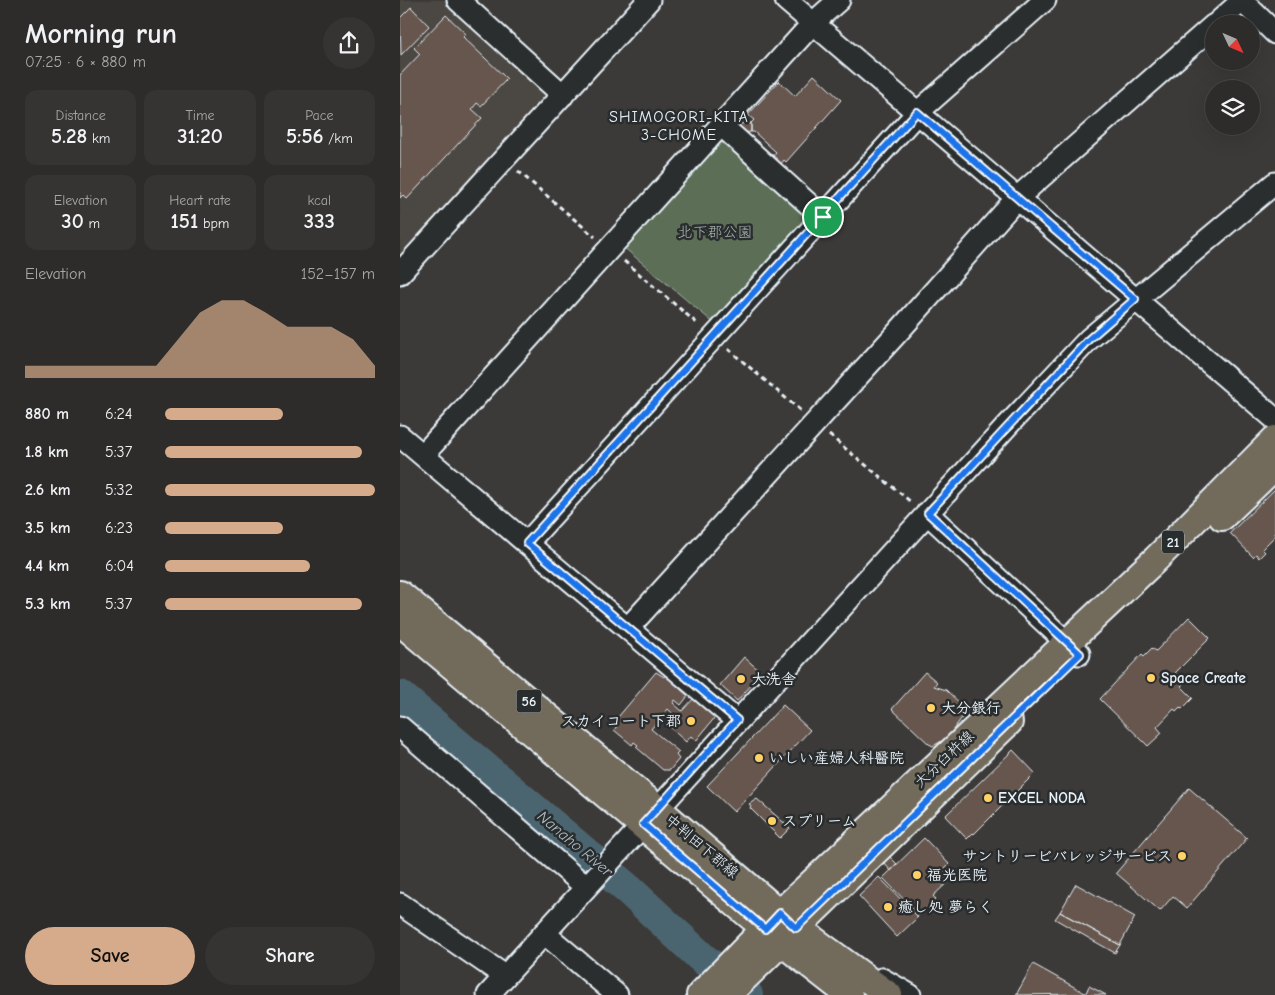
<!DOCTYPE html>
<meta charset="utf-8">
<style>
:root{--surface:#2d2c2a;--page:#353432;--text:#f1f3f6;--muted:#a7a7a8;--line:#484847;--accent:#d6ab8b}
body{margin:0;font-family:"Comic Neue","Klee One",sans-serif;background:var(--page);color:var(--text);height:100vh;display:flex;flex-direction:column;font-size:19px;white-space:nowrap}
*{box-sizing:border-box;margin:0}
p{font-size:16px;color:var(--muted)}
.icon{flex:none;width:28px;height:28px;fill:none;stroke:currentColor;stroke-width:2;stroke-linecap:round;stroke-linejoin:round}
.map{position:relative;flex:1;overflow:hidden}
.sheet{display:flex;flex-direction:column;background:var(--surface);width:400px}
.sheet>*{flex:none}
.needle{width:32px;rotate:134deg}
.buttons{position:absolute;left:805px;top:15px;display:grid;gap:10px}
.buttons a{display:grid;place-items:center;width:55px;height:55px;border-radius:50%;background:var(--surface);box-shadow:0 5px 20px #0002,0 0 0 1px var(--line);font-size:25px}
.pin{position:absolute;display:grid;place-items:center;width:42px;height:42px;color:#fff;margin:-21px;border:2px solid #fff;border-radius:50%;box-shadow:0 1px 5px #0007}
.round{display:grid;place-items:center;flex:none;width:52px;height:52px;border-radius:26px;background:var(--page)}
.head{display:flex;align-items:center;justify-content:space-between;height:85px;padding:0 25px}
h1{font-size:28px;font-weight:800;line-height:38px}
.metrics{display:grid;grid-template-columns:repeat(3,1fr);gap:8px;height:85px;padding:5px 25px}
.metrics div{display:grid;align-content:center;border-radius:12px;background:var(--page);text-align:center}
.metrics b{font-size:21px;font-weight:800}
.metrics small{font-size:14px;font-weight:400}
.metrics p{font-size:14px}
.chart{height:140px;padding:10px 25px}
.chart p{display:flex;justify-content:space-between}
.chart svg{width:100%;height:90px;margin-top:5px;fill:var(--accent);opacity:.7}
.cta{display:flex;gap:10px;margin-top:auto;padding:10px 25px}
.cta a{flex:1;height:58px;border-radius:30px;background:var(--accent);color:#111;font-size:20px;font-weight:800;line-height:58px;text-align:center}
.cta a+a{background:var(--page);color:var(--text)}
ul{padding:0 25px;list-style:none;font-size:16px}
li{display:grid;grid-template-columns:80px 60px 1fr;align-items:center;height:38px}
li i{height:12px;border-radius:6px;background:var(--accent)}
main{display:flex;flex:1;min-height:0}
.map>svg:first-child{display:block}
.built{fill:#4c4643}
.green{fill:#5c6e57;stroke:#a2b0a8}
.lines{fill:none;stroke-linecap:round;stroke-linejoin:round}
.river{stroke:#4c6570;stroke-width:32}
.building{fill:#66574e;stroke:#e8f1f8}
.minor-casing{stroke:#e8f1f8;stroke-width:25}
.major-casing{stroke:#e8f1f8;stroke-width:30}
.path{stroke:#e8f1f8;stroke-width:3;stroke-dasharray:5 4;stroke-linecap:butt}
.minor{stroke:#2a2d2e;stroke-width:21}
.major{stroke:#726b5a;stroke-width:26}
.route-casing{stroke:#fff;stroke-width:10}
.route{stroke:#1a73e8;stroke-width:6}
.poi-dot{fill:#ffd166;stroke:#2a2d2e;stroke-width:2}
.labels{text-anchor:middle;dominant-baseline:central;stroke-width:5;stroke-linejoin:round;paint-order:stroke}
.shield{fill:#2a2d2e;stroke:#afb6bb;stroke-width:1}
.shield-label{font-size:14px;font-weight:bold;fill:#e8f1f8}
.park-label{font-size:15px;fill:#a9b6b0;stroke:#2a2d2e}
.poi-label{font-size:15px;font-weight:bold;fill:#e8f1f8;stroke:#2a2d2e;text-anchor:start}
.street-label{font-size:15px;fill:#e8f1f8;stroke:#2a2d2e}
.neighbourhood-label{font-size:16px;letter-spacing:1px;fill:#e8f1f8;stroke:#2a2d2e}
.water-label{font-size:16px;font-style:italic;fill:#aab9c2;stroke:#2a2d2e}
</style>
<main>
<section class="sheet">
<div class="head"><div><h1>Morning run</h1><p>07:25 · 6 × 880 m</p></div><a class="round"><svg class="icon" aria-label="share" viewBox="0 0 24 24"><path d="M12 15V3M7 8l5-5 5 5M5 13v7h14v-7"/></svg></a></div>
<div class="metrics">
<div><p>Distance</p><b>5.28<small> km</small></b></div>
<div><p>Time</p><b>31:20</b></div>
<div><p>Pace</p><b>5:56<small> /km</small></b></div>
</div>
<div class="metrics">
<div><p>Elevation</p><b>30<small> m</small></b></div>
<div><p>Heart rate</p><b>151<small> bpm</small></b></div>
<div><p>kcal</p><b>333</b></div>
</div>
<div class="chart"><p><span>Elevation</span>152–157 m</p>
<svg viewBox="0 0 160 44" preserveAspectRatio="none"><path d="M0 44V38L10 38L20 38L30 38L40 38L50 38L60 38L70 25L80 12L90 6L100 6L110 12L120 19L130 19L140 19L150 25L160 38V44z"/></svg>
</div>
<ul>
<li><b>880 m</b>6:24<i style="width:56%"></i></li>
<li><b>1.8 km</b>5:37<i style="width:94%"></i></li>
<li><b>2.6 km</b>5:32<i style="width:100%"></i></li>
<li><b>3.5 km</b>6:23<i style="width:56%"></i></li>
<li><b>4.4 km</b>6:04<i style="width:69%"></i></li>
<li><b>5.3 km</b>5:37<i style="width:94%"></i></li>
</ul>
<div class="cta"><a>Save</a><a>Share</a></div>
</section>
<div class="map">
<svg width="875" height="995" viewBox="0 0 875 995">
<rect width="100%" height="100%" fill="#3c3a38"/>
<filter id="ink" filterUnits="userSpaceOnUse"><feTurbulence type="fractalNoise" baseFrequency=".02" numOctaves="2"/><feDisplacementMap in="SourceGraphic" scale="10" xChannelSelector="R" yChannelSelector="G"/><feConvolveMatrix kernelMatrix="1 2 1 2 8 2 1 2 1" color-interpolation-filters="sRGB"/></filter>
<g filter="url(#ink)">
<path class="built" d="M0 0H47L147 89 146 98 0 260Z"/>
<path class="green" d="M327 138 408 211 409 219 315 324 222 246 318 139Z"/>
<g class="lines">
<path class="river" d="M0 696 230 891 301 957 347 995"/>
</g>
<path class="building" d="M11 7 29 26 1 55 0 18Z
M46 15 66 34 63 37 107 79 81 106 77 103 72 109 82 118 7 199 3 195 0 198V75L20 54 14 48Z
M414 75 441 100 386 162 384 160 380 165 370 159 376 152 354 132H351V123L354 120 348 115 379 81 395 96Z
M351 123V132L339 133 338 124Z
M875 489V536L862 549 865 552 859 558 856 554 853 557 830 533Z
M789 617 810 638 775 673 785 682 781 686 793 698 782 709 780 707 776 711 774 709 757 727 762 733 748 746 700 699 742 654 744 656 752 648 756 651Z
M344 657 362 673 337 701 320 685Z
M256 672 264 677 265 675 288 696 281 705 275 700 273 703 282 711 295 697 316 716 296 741 291 736 286 742 266 724 274 715 268 709 251 729 279 752 276 755 279 759 270 770H263L236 747 238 745 234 742 232 745 214 730 217 726 213 723Z
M525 672 537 682 534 686 546 690 564 707 569 708 547 738 533 746 529 744 492 709Z
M383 705 410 730 334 812 307 786Z
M613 750 635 773 574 834 573 833 567 839 545 816Z
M789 788 847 838 787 908 773 896 760 911 716 873Z
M357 799 390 828 380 838 350 808 351 806 349 804Z
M524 838 549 864 543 870 551 879 533 896 536 899 519 915 483 878Z
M490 857 497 864 491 871 484 863Z
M479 877 518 917 497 937 459 896Z
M676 884 735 917 720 945 660 912Z
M660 912 720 945 715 953 655 919Z
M633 964 685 993 686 994 616 995Z
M689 986 706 995H685Z"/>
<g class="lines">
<defs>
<path id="minor" d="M58 0 163 95
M386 0 875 419
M842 1 875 33
M816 24 843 0
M321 125 423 217
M0 273 249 0
M0 436 337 721
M23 455 413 23 439 0
M527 513 679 654
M127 543 517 113 645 0
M228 628 498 332 617 198 814 25
M0 727 186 887
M0 904 105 976
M144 933 217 995
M477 983 482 979 510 995
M88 995 608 425 689 339 875 183"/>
<path id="major" d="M822 517 875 466
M0 594 257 808 396 927 489 995
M0 622 381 942 449 995
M300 995 380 913 756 559 875 439
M327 995 609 722"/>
</defs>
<use href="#minor" class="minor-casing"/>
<use href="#major" class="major-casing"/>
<path class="path" d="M118 171 195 237
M224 261 299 325
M328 349 401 411
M429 435 511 502"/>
<use href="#minor" class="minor"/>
<use href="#major" class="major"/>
</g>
</g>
<g class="lines" filter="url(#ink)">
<defs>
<path id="route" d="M517 112 735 299 689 339 528 513 680 654 396 928 380 913 365 929 243 824 337 720 127 543Z"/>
</defs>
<use href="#route" class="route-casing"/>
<use href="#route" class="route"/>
</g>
<g class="poi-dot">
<circle cx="751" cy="678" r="5"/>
<circle cx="341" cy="679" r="5"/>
<circle cx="531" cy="708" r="5"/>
<circle cx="291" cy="721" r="5"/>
<circle cx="359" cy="758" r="5"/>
<circle cx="588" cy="798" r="5"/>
<circle cx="372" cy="821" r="5"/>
<circle cx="782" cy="856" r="5"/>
<circle cx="517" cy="875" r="5"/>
<circle cx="488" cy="907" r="5"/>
</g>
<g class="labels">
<g class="shield">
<rect x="762" y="530.5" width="22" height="23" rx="4"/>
<rect x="116.5" y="689.5" width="25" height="23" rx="4"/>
</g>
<g class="shield-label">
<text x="773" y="542">21</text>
<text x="129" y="701">56</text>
</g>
<g class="park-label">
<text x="315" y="232">北下郡公園</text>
</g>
<g class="poi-label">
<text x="761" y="678">Space Create</text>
<text x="351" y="679">大洗舎</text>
<text x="541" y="708">大分銀行</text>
<text x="281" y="721" text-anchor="end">スカイコート下郡</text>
<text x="369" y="758">いしい産婦人科醫院</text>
<text x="598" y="798">EXCEL NODA</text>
<text x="382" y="821">スプリーム</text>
<text x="772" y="856" text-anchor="end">サントリービバレッジサービス</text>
<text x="527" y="875">福光医院</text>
<text x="498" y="907">癒し処 夢らく</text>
</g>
<g class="street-label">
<text transform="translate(544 759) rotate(-43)">大分臼杵線</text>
<text transform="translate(302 846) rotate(40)">中判田下郡線</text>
</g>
<g class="neighbourhood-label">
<text x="279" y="117">SHIMOGORI-KITA<tspan x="279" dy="18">3-CHOME</tspan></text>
</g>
<g class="water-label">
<text transform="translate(175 844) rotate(40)">Nanaho River</text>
</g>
</g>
</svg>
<div class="buttons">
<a><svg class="needle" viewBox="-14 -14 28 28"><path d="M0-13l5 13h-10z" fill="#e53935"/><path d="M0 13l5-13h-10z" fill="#a7a7a8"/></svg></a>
<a><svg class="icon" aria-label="layers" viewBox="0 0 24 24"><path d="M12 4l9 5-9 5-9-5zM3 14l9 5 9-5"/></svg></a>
</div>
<div class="pin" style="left:423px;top:217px;background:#1e9e55"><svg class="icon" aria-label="arrive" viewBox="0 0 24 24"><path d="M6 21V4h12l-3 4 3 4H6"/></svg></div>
</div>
</main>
